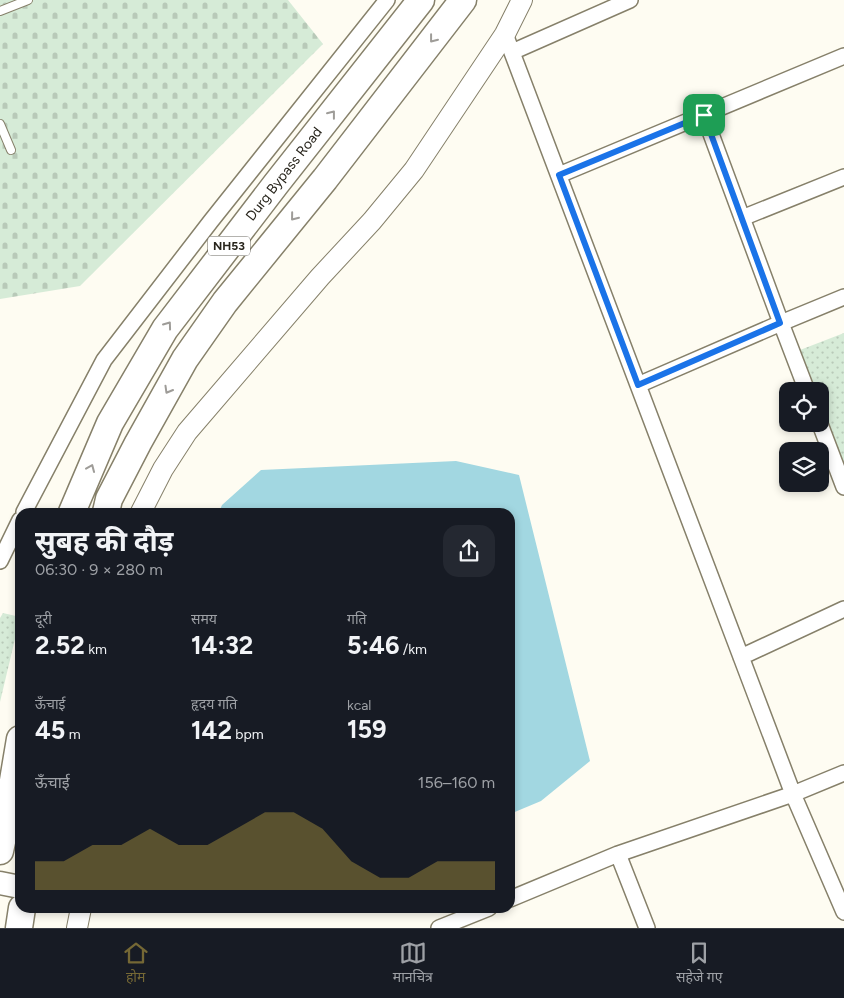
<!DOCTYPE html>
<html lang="hi">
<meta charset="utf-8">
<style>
:root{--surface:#171b24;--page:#242831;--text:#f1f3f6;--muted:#9ea1a6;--line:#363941;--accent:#756835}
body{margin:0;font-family:Figtree,"Noto Sans Devanagari",sans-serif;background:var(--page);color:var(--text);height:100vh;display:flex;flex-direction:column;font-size:19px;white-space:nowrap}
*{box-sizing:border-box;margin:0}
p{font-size:16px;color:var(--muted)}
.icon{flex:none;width:28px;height:28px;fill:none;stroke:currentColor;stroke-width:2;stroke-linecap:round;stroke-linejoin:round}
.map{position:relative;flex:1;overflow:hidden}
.panel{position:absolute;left:15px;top:508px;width:500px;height:405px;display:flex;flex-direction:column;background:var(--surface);border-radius:15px;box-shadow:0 2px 8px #0003}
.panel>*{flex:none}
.controls{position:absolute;left:779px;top:382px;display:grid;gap:10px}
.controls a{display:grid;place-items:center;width:50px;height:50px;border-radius:10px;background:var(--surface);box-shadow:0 2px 8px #0003;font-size:25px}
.pin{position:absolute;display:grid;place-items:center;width:42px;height:42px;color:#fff;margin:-21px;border-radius:10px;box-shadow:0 2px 8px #0006}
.round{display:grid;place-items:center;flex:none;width:52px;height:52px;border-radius:15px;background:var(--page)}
.head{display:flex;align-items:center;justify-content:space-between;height:85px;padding:0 20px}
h1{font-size:28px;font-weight:700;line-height:38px}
.figures{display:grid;grid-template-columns:repeat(3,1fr);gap:8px;height:85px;padding:5px 20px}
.figures div{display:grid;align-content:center}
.figures b{font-size:25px;font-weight:700}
.figures small{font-size:14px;font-weight:400}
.figures p{font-size:14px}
.chart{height:140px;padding:10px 20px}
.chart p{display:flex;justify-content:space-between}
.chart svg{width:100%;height:90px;margin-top:5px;fill:var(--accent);opacity:.7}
.tabs{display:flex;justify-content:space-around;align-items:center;height:70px;border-top:1px solid var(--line);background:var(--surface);font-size:14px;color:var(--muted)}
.tabs a{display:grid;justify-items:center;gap:2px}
.tabs .current{color:var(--accent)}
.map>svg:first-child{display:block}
.green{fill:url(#green-dots)}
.cemetery{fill:url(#cemetery-stones)}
.water{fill:#a2d7e1}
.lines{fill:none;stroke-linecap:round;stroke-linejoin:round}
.lane-casing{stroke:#86806a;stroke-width:10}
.street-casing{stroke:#86806a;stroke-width:18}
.secondary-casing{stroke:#86806a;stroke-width:22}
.primary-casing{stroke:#86806a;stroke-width:25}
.highway-casing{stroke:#86806a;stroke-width:29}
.lane{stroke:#fff;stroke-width:8}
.street{stroke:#fff;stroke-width:15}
.secondary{stroke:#fff;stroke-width:20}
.primary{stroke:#fff;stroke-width:22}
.highway{stroke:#fff;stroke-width:26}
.oneway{stroke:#9e9c98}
.route-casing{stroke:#fff;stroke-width:10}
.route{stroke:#1a73e8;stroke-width:6}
.labels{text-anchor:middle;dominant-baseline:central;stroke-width:4.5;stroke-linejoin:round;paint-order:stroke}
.shield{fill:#fff;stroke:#68665f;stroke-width:1}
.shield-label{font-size:12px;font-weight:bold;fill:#27241b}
.street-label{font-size:14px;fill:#27241b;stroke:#fff}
</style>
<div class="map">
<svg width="844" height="928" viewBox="0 0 844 928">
<defs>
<pattern id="green-dots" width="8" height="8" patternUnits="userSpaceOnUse" patternTransform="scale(1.25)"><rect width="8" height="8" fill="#d6ebd7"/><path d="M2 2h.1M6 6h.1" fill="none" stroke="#b8c9b8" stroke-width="1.8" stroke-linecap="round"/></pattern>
<pattern id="cemetery-stones" width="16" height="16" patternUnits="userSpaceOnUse" patternTransform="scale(1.25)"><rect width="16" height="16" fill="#d6ebd7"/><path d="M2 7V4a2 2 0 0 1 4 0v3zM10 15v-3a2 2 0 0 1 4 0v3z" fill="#b8c9b8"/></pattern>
</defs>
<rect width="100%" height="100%" fill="#fefcf2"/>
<path class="green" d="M844 333V465L820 402V391H816L800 350Z
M3 613 20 617V618L0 702V618Z"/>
<path class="cemetery" d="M0 0H288L323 44 80 286 0 299Z"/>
<path class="water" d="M456 461 519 475 590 761 541 801 510 814V512H219L222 505 261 470Z"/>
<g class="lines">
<defs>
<path id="lane" d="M0 11 28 0
M0 124 11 150"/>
<path id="street" d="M505 34 793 794 844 912
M512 52 630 0
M704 115 781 323 807 391
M559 175 844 56
M742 218 844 177
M638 385 781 323 844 297
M820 424 844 487
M24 512 104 360 211 221 387 0
M0 561 20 520
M741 657 844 609
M618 854 647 928
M510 899 618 854 793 794 844 773
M439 928 489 908"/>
<path id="secondary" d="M141 512 163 469 187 432 320 277 372 221 414 170 505 34 522 0
M77 928 81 908"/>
<path id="primary" d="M0 883 20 887"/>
<path id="highway" d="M72 512 110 423 165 329 276 184 421 0
M106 512 109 499 138 443 185 359 225 302 325 179 463 0
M0 851 5 828 20 739
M19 928 22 908"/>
</defs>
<use href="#lane" class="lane-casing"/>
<use href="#street" class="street-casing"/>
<use href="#secondary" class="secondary-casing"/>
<use href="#primary" class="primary-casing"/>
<use href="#highway" class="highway-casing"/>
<use href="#lane" class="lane"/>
<use href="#street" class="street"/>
<use href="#secondary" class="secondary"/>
<use href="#primary" class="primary"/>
<use href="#highway" class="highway"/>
</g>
<defs><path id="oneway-chevron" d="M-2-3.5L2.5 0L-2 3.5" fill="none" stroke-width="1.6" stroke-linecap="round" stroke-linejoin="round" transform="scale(1.25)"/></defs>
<g class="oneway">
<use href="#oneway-chevron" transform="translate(433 39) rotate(128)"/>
<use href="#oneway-chevron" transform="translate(332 114) rotate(-52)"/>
<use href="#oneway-chevron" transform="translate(294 217) rotate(129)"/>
<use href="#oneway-chevron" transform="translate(168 325) rotate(-54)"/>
<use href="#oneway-chevron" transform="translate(168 390) rotate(120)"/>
<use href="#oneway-chevron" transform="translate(91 468) rotate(-67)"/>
</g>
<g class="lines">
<defs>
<path id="route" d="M704 115 780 323 638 385 559 175Z"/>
</defs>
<use href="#route" class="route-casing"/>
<use href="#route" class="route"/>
</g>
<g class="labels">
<rect class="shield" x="208" y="236.5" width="42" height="19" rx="4"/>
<g class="shield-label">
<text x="229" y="246">NH53</text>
</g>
<g class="street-label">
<text transform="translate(284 174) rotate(-52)">Durg Bypass Road</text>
</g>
</g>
</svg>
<div class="controls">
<a><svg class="icon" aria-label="locate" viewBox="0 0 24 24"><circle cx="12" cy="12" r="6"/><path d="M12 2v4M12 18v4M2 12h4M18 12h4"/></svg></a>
<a><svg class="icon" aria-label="layers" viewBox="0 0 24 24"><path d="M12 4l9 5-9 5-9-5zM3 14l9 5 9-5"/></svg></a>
</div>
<div class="pin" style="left:704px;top:115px;background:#1e9e55"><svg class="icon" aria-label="arrive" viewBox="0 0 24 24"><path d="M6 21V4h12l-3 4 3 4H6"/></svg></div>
<section class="panel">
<div class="head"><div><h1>सुबह की दौड़</h1><p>06:30 · 9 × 280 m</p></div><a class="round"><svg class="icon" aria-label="share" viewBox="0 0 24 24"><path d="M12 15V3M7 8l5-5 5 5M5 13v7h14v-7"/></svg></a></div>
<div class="figures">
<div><p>दूरी</p><b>2.52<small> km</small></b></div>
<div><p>समय</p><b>14:32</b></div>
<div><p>गति</p><b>5:46<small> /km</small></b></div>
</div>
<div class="figures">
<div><p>ऊँचाई</p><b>45<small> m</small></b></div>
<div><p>हृदय गति</p><b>142<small> bpm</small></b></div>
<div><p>kcal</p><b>159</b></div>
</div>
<div class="chart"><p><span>ऊँचाई</span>156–160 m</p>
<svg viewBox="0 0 160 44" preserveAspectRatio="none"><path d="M0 44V30L10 30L20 22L30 22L40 14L50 22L60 22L70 14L80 6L90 6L100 14L110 30L120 38L130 38L140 30L150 30L160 30V44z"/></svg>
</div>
</section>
</div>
<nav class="tabs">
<a class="current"><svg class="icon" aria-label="home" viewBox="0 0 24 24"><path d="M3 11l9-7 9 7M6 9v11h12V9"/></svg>होम</a>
<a><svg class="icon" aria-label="map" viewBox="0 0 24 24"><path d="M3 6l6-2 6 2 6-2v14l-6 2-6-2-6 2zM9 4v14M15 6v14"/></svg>मानचित्र</a>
<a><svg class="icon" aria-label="saved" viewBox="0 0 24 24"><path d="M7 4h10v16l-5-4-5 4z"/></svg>सहेजे गए</a>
</nav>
